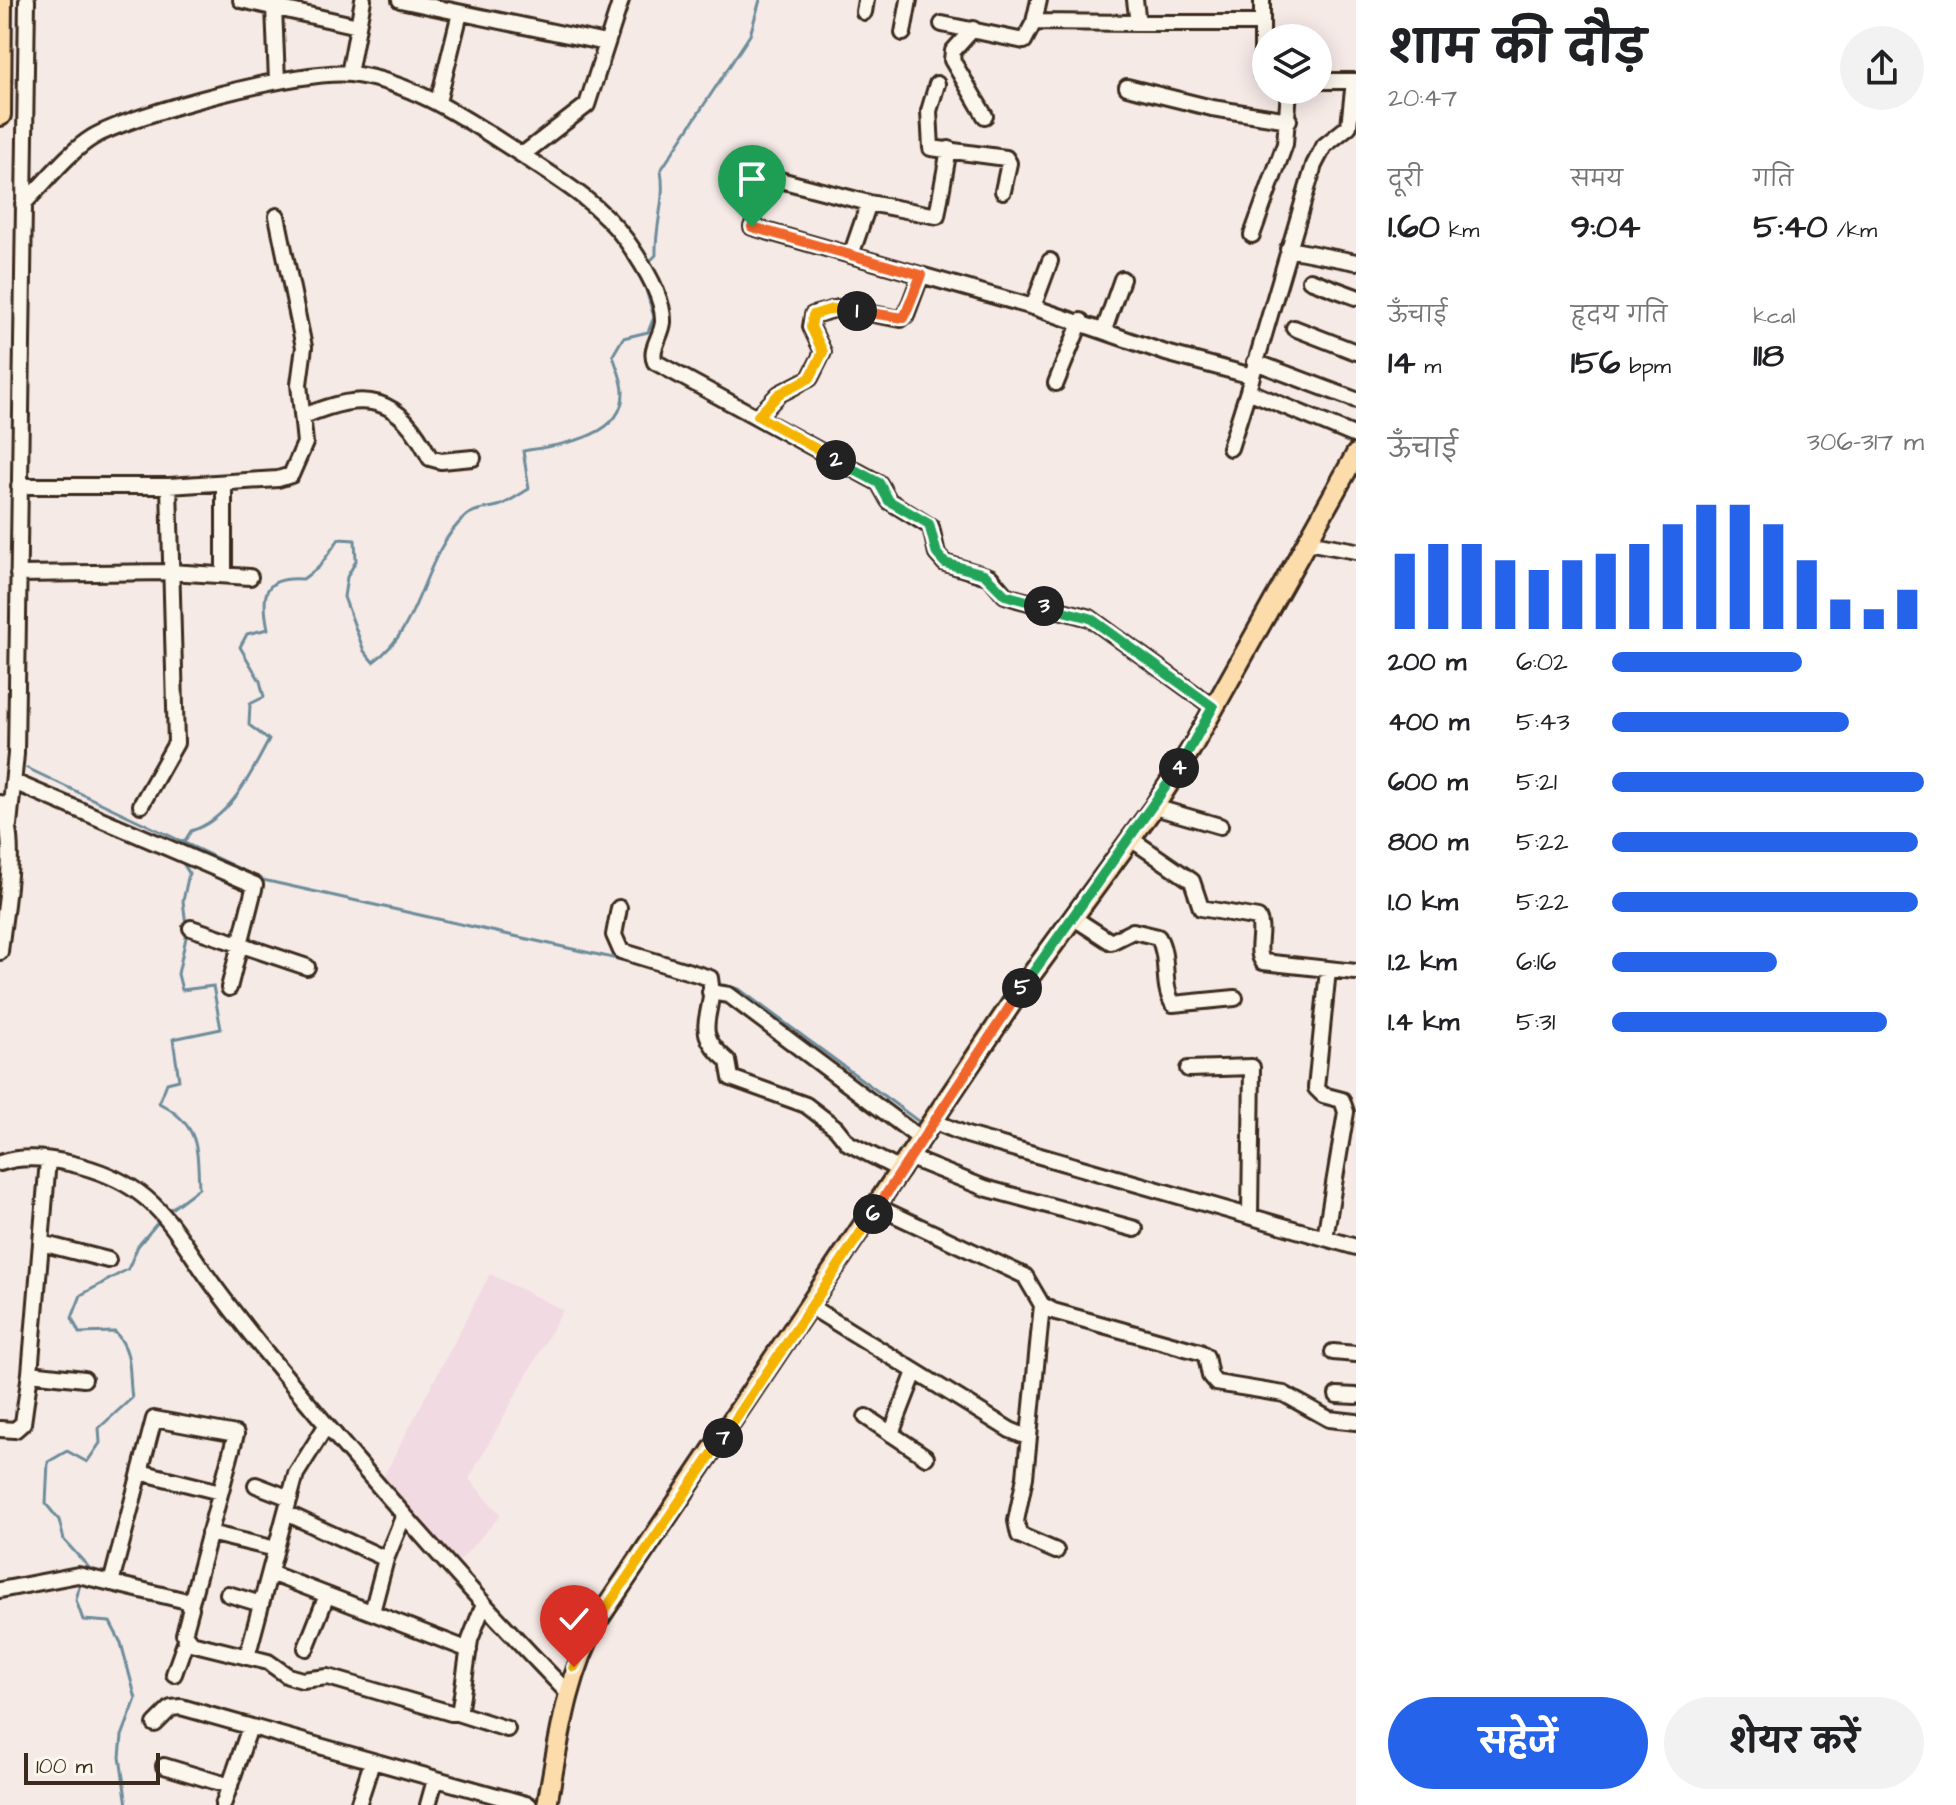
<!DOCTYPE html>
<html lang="hi">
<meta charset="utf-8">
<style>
:root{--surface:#fff;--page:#f2f2f2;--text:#202124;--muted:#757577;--accent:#2563eb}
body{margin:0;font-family:"Architects Daughter","Playpen Sans Deva",sans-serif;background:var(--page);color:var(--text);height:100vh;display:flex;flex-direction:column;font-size:30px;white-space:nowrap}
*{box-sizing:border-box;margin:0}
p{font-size:26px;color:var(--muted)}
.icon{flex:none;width:44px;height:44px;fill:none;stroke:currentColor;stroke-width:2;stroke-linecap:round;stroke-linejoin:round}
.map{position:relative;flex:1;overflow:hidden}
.drawer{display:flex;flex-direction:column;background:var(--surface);width:600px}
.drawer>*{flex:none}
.buttons{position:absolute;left:1252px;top:24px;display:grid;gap:16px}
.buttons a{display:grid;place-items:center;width:80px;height:80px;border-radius:50%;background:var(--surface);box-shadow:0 4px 20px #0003;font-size:40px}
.scale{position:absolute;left:24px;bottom:20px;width:136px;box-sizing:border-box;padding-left:8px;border:4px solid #3b2a1e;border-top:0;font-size:22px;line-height:28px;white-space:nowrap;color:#3b2a1e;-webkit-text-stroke:6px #fbf7ec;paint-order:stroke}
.pin{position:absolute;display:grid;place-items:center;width:68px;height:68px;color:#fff;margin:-82px -34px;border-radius:50% 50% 50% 0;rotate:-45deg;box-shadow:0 0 8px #0007}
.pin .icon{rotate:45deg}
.km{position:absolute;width:40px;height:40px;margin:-20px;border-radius:50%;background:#222;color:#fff;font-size:22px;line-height:40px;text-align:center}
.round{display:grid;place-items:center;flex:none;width:84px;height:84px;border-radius:42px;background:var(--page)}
.overview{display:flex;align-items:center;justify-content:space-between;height:136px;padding:0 32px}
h1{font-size:44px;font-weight:700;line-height:60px}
.metrics{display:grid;grid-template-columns:repeat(3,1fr);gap:12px;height:136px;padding:8px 32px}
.metrics div{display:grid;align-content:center}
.metrics b{font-size:34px;font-weight:700}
.metrics small{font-size:22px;font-weight:400}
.metrics p{font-size:22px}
.chart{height:224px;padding:16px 32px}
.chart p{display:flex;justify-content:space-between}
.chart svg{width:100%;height:144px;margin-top:8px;stroke:var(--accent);stroke-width:6}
.action{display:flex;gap:16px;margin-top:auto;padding:16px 32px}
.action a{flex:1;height:92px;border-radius:48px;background:var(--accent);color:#fff;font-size:32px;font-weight:700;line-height:92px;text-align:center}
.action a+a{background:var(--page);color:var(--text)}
ul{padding:0 32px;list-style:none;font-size:26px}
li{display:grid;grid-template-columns:128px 96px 1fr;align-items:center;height:60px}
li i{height:20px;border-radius:10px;background:var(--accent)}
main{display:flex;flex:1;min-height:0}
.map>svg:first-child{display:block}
.built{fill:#f1dae1}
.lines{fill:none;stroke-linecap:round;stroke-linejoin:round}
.stream{stroke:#6c8c9a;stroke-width:3}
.minor-casing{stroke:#3b2a1e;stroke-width:20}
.major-casing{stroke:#3b2a1e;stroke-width:24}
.highway-casing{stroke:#3b2a1e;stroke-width:26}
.minor{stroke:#fbf7ec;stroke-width:14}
.major{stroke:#fddcac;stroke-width:18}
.highway{stroke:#fddcac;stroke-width:20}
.split-1-casing{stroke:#fff;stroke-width:16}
.split-2-casing{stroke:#fff;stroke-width:16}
.split-3-casing{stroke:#fff;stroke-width:16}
.split-4-casing{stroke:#fff;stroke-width:16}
.split-5-casing{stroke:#fff;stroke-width:16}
.split-6-casing{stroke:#fff;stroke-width:16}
.split-7-casing{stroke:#fff;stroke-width:16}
.split-8-casing{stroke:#fff;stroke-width:16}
.split-1{stroke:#f0652b;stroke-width:10}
.split-2{stroke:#f5b400;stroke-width:10}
.split-3{stroke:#22a559;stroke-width:10}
.split-4{stroke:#22a559;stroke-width:10}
.split-5{stroke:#22a559;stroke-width:10}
.split-6{stroke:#f0652b;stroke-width:10}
.split-7{stroke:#f5b400;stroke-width:10}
.split-8{stroke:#f5b400;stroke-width:10}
</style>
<main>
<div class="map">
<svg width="1356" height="1805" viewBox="0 0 1356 1805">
<rect width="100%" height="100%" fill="#f6eae7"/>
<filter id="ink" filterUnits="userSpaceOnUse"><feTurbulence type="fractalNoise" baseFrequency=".0125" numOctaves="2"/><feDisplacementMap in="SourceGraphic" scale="16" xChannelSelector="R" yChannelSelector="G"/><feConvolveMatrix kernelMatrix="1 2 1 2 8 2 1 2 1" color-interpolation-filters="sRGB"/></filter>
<g filter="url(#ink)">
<path class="built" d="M490 1274 563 1310 469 1479 501 1515 452 1569 378 1487Z"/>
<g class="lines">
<path class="stream" d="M648 263 656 255C655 223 666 202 661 170L750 35 760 0
M27 768 263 880 644 965
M181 847 191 831C230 819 251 774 269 740L249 725 250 704 264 697 260 681 240 647 247 634 268 629C261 594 263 576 303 579L319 567 339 539 355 540 356 561 347 577 344 597 364 651 373 662C424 627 421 555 466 516 475 508 490 509 501 505 511 501 520 494 529 489L523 451C557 445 624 439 623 392 623 380 616 367 613 355L623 338 648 332 654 317 643 279
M181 860 189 873 183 901 186 925
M715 983 739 989 922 1124
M1169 1200 1261 1227
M167 1212 199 1188C197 1147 200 1125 159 1103L167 1083 179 1080 173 1039 221 1029 213 986 182 990 178 974 187 933
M89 1572 92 1571 64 1540 59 1520 46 1504 48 1462 67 1451 87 1462 100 1443 99 1428 132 1398C128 1372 134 1353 115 1332L79 1333 72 1318 81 1295 128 1269 138 1246 159 1221
M81 1580 76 1600 83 1620 110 1622 121 1643 136 1699 122 1736 120 1757 127 1805"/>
<defs>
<path id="minor" d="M241 0 358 26
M400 0 606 43
M1039 0 1034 22 1138 23 1135 0
M274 7 277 81
M864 12 866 0
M1138 23H1262V0
M1262 23V74L1266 79
M942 24 1024 41 1034 22
M973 29 953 51 952 60 985 116
M903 33 909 0
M349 74 363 0
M1318 81H1356
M937 84 929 111 931 148 1006 158 1009 163 1003 191
M1127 87 1212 108 1289 120
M438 102 460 13
M522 155 587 105 621 0
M776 179 869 203 937 216 949 149
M23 204C45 183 67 153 93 137 135 113 304 68 351 74 414 82 467 120 519 153 558 179 598 202 626 240 641 261 664 296 663 322 662 336 649 349 655 362L879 483 889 501 931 527 937 554 945 563 990 577 1005 595 1017 599 1090 618 1213 707
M752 227 1033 307 1166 353 1252 376 1248 391 1356 436
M1252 235 1285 144 1289 90
M1288 249 1356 262
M851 255 869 203
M1310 280 1356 297
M1033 307 1050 261
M1294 328 1356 352
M1104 330 1122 279
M1255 362 1356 400
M1252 376 1314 165 1324 146 1349 126 1354 81
M1056 383 1081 321
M304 416C367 390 398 395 430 458L441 461 473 458
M758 416 779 394 810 378 823 352 811 327 813 315 839 308 901 319 906 315 921 275
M1230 448 1248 391
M224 483V575
M19 486H169L278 479 291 475 305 443 299 384 304 347 277 216
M1307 542 1356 551
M18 574 170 572 250 577
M14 782 255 885 229 988
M0 803C20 840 4 910 0 952
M141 805 176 743 169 486
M1154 807 1220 826
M9 825 16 754 27 0
M1131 839 1192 881 1201 908 1258 918C1265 931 1254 950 1263 962L1356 972
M619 908 614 935 621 951 710 978C717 1016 688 1029 728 1061L731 1078 806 1105 836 1128 848 1143 902 1171
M1074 918 1111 942 1133 931 1158 937C1170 957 1161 985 1173 1004L1235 998
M191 928 307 967
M710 992 729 995 922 1140
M1188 1069 1252 1067 1250 1215
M935 1122 967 1135 1356 1247
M910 1158 985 1188 1135 1229
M48 1160 30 1373 84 1379
M0 1163C39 1149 106 1169 138 1192 165 1211 182 1240 200 1266 218 1293 238 1318 258 1343 357 1463 459 1581 567 1692
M878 1207 1025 1276 1042 1305 1053 1311 1200 1352 1206 1356 1210 1376 1216 1383 1284 1394 1329 1419 1356 1422
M1325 1238 1346 1112 1342 1100 1323 1095 1316 1088 1328 970
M41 1243 108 1260
M1042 1305 1025 1477 1016 1521 1019 1535 1056 1551
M811 1307 1010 1430 1027 1437
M1333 1352 1356 1354
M1337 1395 1356 1396
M866 1417 926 1457
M0 1429 15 1430 23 1423 30 1373
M891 1434 915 1372
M140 1472 220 1492
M256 1485 290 1498
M286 1513 386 1559
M209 1533 276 1549
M270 1573 469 1650
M111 1583 154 1419 236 1434 191 1603
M0 1590 78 1575 187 1601 191 1608 184 1634 191 1643 268 1662 288 1676 302 1680 328 1677 451 1713H457L460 1708 470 1640 483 1606
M228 1594 261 1604
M372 1612 386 1559 404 1515
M306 1648 327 1595
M247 1657 296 1474 326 1426
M174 1674 186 1640
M457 1713 507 1729
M155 1724 171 1708 181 1707 529 1805
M164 1766 230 1786
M223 1805 250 1727
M358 1805 372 1762
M428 1805 435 1780"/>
<path id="major" d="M547 1805C559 1740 566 1678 598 1620L1026 982 1154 807 1191 749 1356 454"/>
<path id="highway" d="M0 115 1 0"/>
</defs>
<use href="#minor" class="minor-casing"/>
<use href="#major" class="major-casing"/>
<use href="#highway" class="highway-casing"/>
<use href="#minor" class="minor"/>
<use href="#major" class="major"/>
<use href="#highway" class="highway"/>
</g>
</g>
<g class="lines" filter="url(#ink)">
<defs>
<path id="split-1" d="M752 227 921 275 904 318 857 311"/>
<path id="split-2" d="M836 460 758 416 779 394 810 378 823 352 811 327 813 315 832 309 857 311"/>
<path id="split-3" d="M836 460 879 483 889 501 929 524 937 554 945 563 984 574 1005 595 1044 606"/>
<path id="split-4" d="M1044 606 1090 618 1213 707 1179 768"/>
<path id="split-5" d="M1022 988 1179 768"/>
<path id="split-6" d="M873 1214 1022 988"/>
<path id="split-7" d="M723 1438 873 1214"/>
<path id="split-8" d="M574 1667 598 1620 723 1438"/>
</defs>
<use href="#split-1" class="split-1-casing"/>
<use href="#split-2" class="split-2-casing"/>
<use href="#split-3" class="split-3-casing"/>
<use href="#split-4" class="split-4-casing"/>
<use href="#split-5" class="split-5-casing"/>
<use href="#split-6" class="split-6-casing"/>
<use href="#split-7" class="split-7-casing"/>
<use href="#split-8" class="split-8-casing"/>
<use href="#split-1" class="split-1"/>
<use href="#split-2" class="split-2"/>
<use href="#split-3" class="split-3"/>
<use href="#split-4" class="split-4"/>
<use href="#split-5" class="split-5"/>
<use href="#split-6" class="split-6"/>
<use href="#split-7" class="split-7"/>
<use href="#split-8" class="split-8"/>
</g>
</svg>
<div class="buttons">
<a><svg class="icon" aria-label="layers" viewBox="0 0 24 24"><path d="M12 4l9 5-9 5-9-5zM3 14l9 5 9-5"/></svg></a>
</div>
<div class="scale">100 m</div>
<div class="pin" style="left:752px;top:227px;background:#1e9e55"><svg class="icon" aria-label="arrive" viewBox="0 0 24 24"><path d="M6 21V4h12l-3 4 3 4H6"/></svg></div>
<div class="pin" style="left:574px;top:1667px;background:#d93025"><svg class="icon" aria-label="check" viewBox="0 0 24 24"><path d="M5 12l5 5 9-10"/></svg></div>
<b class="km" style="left:857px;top:311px">1</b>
<b class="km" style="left:836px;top:460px">2</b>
<b class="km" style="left:1044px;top:606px">3</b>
<b class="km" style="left:1179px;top:768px">4</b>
<b class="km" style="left:1022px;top:988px">5</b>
<b class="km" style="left:873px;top:1214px">6</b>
<b class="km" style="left:723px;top:1438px">7</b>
</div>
<section class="drawer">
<div class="overview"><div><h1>शाम की दौड़</h1><p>20:47</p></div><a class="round"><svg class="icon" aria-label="share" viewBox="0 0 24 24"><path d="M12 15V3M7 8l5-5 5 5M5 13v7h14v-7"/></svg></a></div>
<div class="metrics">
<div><p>दूरी</p><b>1.60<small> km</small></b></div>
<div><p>समय</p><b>9:04</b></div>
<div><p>गति</p><b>5:40<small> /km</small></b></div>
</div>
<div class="metrics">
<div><p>ऊँचाई</p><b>14<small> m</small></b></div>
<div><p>हृदय गति</p><b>156<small> bpm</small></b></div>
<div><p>kcal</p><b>118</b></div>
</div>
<div class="chart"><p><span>ऊँचाई</span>306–317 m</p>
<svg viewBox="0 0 160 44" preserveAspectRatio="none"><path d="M5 44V21M15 44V18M25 44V18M35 44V23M45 44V26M55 44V23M65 44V21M75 44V18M85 44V12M95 44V6M105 44V6M115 44V12M125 44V23M135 44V35M145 44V38M155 44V32"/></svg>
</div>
<ul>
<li><b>200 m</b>6:02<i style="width:61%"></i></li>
<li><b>400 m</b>5:43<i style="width:76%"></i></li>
<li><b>600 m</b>5:21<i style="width:100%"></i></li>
<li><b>800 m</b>5:22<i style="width:98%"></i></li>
<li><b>1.0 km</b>5:22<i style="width:98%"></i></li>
<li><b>1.2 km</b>6:16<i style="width:53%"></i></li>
<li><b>1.4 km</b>5:31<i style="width:88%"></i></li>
</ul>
<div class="action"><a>सहेजें</a><a>शेयर करें</a></div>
</section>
</main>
